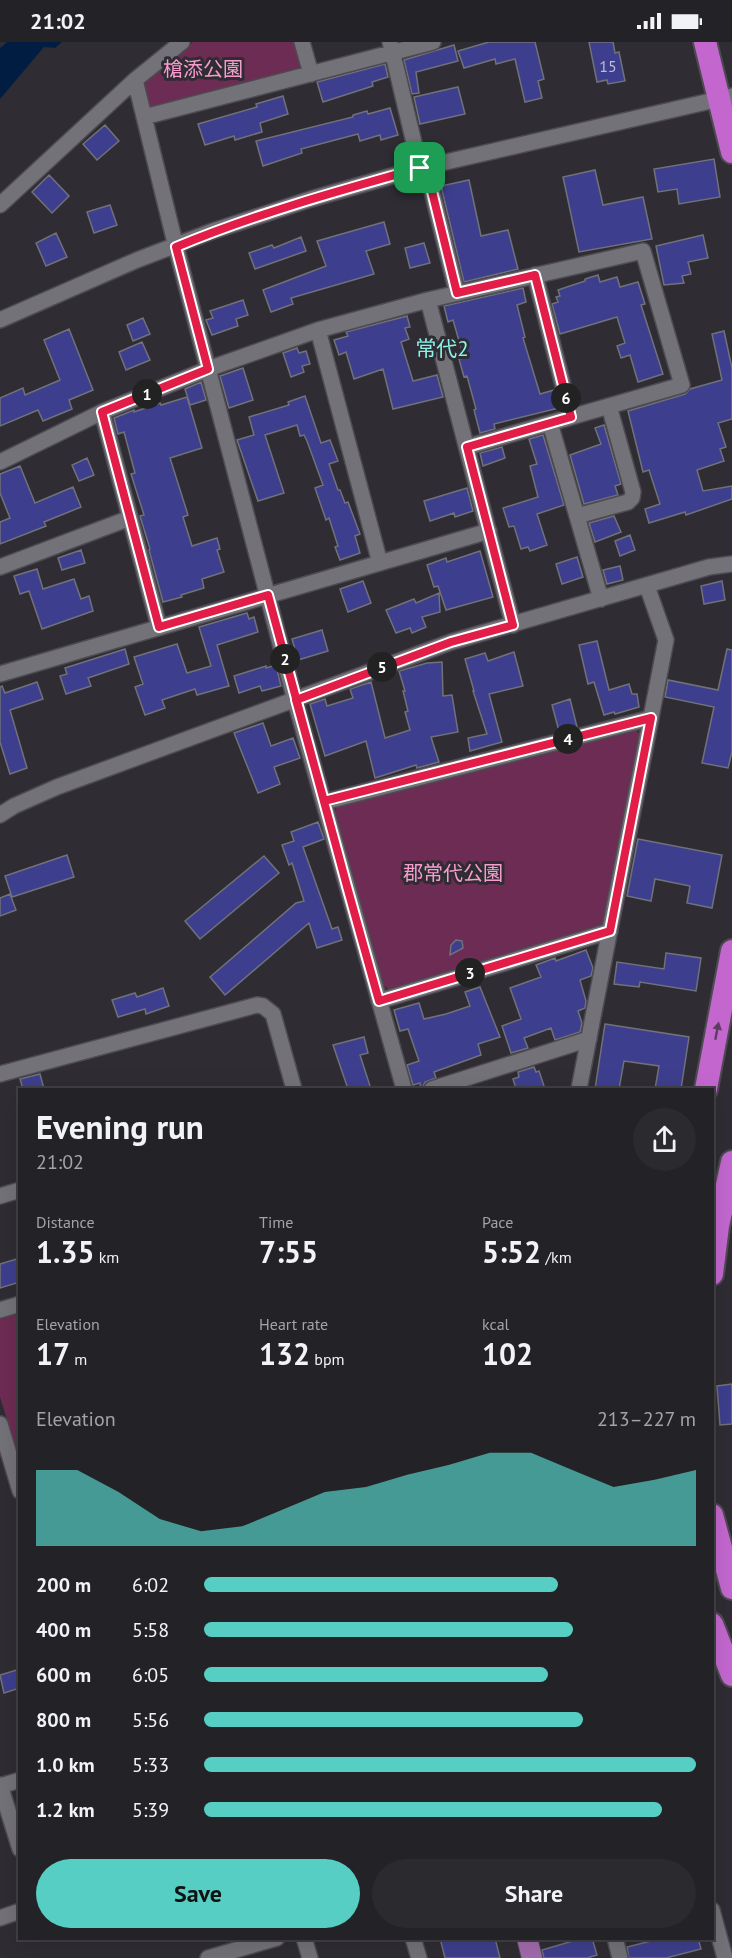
<!DOCTYPE html>
<meta charset="utf-8">
<style>
:root{--surface:#232226;--page:#2b2a2e;--text:#f1f3f6;--muted:#a3a4a7;--line:#403f43;--accent:#56cec4}
body{margin:0;font-family:"PT Sans","Noto Sans JP",sans-serif;background:var(--page);color:var(--text);height:100vh;display:flex;flex-direction:column;font-size:22px;white-space:nowrap}
*{box-sizing:border-box;margin:0}
p{font-size:20px;color:var(--muted)}
.icon{flex:none;width:33px;height:33px;fill:none;stroke:currentColor;stroke-width:2;stroke-linecap:round;stroke-linejoin:round}
.map{position:relative;flex:1;overflow:hidden}
.sheet{position:absolute;left:18px;top:1046px;width:696px;height:852px;display:flex;flex-direction:column;background:var(--surface);border-radius:0px;box-shadow:0 6px 24px #0002,0 0 0 2px var(--line)}
.sheet>*{flex:none}
.pin{position:absolute;display:grid;place-items:center;width:51px;height:51px;color:#fff;margin:-26px;border-radius:12px;box-shadow:0 3px 9px #0006}
.km{position:absolute;width:30px;height:30px;margin:-15px;border-radius:50%;background:#222;color:#fff;font-size:16px;line-height:30px;text-align:center}
.round{display:grid;place-items:center;flex:none;width:63px;height:63px;border-radius:32px;background:var(--page)}
.headline{display:flex;align-items:center;justify-content:space-between;height:102px;padding:0 18px}
h1{font-size:33px;font-weight:700;line-height:45px}
.figures{display:grid;grid-template-columns:repeat(3,1fr);gap:9px;height:102px;padding:6px 18px}
.figures div{display:grid;align-content:center}
.figures b{font-size:30px;font-weight:700}
.figures small{font-size:16px;font-weight:400}
.figures p{font-size:16px}
.chart{height:168px;padding:12px 18px}
.chart p{display:flex;justify-content:space-between}
.chart svg{width:100%;height:108px;margin-top:6px;fill:var(--accent);opacity:.7}
.cta{display:flex;gap:12px;margin-top:auto;padding:12px 18px}
.cta a{flex:1;height:69px;border-radius:36px;background:var(--accent);color:#111;font-size:24px;font-weight:700;line-height:69px;text-align:center}
.cta a+a{background:var(--page);color:var(--text)}
ul{padding:0 18px;list-style:none;font-size:20px}
li{display:grid;grid-template-columns:96px 72px 1fr;align-items:center;height:45px}
li i{height:15px;border-radius:8px;background:var(--accent)}
.status{display:flex;justify-content:space-between;align-items:center;height:42px;padding:0 30px;background:var(--surface);direction:ltr}
.status svg{height:16px;fill:currentColor}
.map>svg:first-child{display:block}
.green{fill:#6d2c53}
.water{fill:#011e42}
.building{fill:#3d3f8e;stroke:#707179;stroke-width:1.5}
.lines{fill:none;stroke-linecap:round;stroke-linejoin:round}
.minor-casing{stroke:#4d4b51;stroke-width:18}
.major-casing{stroke:#4d4b51;stroke-width:22}
.highway-casing{stroke:#4d4b51;stroke-width:26}
.minor{stroke:#747279;stroke-width:15}
.major{stroke:#a36bad;stroke-width:20}
.highway{stroke:#c367cf;stroke-width:22}
.oneway{fill:#5b3e62}
.route-casing{stroke:#fff;stroke-width:12}
.route{stroke:#e11d48;stroke-width:8}
.labels{text-anchor:middle;dominant-baseline:central;stroke-width:6;stroke-linejoin:round;paint-order:stroke}
.number-label{font-size:16px;fill:#bcbcd3}
.park-label{font-size:20px;fill:#f89cd0;stroke:#2f2d33}
.neighbourhood-label{font-size:21px;fill:#89f3e9;stroke:#2f2d33}
</style>
<div class="status"><b>21:02</b><svg viewBox="0 0 49 12"><path d="M0 12V9h3v3zM5 12V6h3v6zM10 12V3h3v9zM15 12V0h3v12zM26 1h20v11H26zM47 4h2v5h-2z"/></svg></div>
<div class="map">
<svg width="732" height="1916" viewBox="0 0 732 1916">
<rect width="100%" height="100%" fill="#2f2d33"/>
<path class="green" d="M193 0H296L302 23 298 30 154 68 150 66 142 47 144 40Z
M634 687 640 692 606 879 602 884 391 949 383 943 335 770 337 764Z
M19 1270 20 1416H19L0 1355V1276Z"/>
<path class="water" d="M7 0H62L55 6 44 5 0 57V6Z"/>
<path class="building" d="M489 0H535L544 37 538 39 542 56 525 60 515 17 496 22 495 17 464 26 458 9Z
M589 0H613L615 11 619 10 625 39 608 42 607 38 597 40Z
M454 3 458 19 416 30 419 51 412 52 404 18Z
M385 22 388 35 372 40 373 44 323 60 317 40Z
M458 45 465 72 420 82 414 55Z
M283 54 288 72 260 81 262 90 235 98 234 94 205 103 198 82 257 65 256 62Z
M390 66 398 93 381 98 380 93 360 99 358 92 301 107 302 111 263 124 256 99 353 75V73L367 69 368 72Z
M105 83 119 99 97 118 83 102Z
M714 117 720 155 679 162 677 147 658 150 654 127Z
M595 128 603 163 643 155 652 197 579 210 563 135Z
M49 133 69 154 52 171 32 150Z
M469 138 481 194 508 188 518 227 464 240 441 144Z
M110 163 117 183 94 191 87 170Z
M384 180 390 202 366 209 374 232 291 256 293 262 271 270 263 248 326 224 317 199Z
M56 191 67 215 46 224 36 201Z
M703 193 708 216 688 220 691 232 682 234 684 241 664 243 656 204Z
M301 195 306 209 255 227 249 211 272 203 274 206Z
M424 201 430 221 410 226 405 206Z
M598 233 600 240 617 235 620 245 638 240 645 262 641 263 663 332 638 340 630 313 621 316 617 304 625 301 617 275 560 292 552 262 558 260 556 255 560 254 558 248 585 239V237Z
M523 246 526 260 517 263 525 295 523 296 540 352 554 348 559 366 494 382 495 387 480 391 474 368 476 367 467 334 464 335 459 317 464 316 453 278 448 280 444 264Z
M243 258 248 273 236 277 238 284 212 293 206 278 213 276 210 269Z
M407 274 410 285 405 286 409 297 401 300 413 339 437 333 443 355 393 367 383 327 354 337 346 310 339 313 334 298 348 294 346 290Z
M143 276 150 292 133 299 127 283Z
M69 287 93 348 69 358 72 367 43 379 38 368 0 384V356L23 346 25 353 60 338 44 298Z
M724 289 732 326V377L718 381 726 405 720 407 724 419 697 428 703 449 732 444V457L686 473 685 470 649 481 645 467 660 462 649 428 643 430 628 369 685 352 690 347 722 338 712 292Z
M142 300 150 318 126 328 119 310Z
M297 306 299 311 306 309 310 322 302 324 304 330 291 335 283 311Z
M243 326 253 358 229 366 220 334Z
M201 340 206 358 190 363 185 347Z
M305 354 321 401 330 398 338 419 329 422 338 448H340L345 461 348 460 360 492 355 494 360 511 340 518 335 505 338 504 329 476 326 478 315 446 323 443 307 399 304 393 300 394 297 383 265 393 284 451 258 459 237 398 254 393 249 375 289 363 288 360Z
M187 355 202 406 170 416 188 473 183 475 192 504 217 496 220 507 217 508 224 530 202 537 204 546 181 553 182 555 163 560 149 508 150 507 140 474 144 473 131 432 135 431 124 390 118 392 114 376 134 368V370L160 361 161 363Z
M604 383 621 442 615 444 618 453 584 462 570 413 601 402 595 386Z
M543 393 564 463 537 472 547 503 530 509 528 505 521 507 514 484 509 485 503 466 538 455 530 424 537 422 529 397Z
M502 405 505 416 483 424 480 411Z
M87 416 94 433 79 439 72 423Z
M20 424 35 461 73 445 81 465 44 480 46 484 0 502V480L10 476 0 451V432Z
M467 446 473 469 455 475 454 471 430 479 424 459Z
M614 474 621 490 595 500 589 481Z
M630 493 635 508 620 514 615 499Z
M81 508 85 521 62 528 58 516Z
M480 509 493 555 446 568 438 544 434 545 427 523 446 516 447 520Z
M577 515 583 535 562 542 556 522Z
M620 524 623 538 607 542 603 528Z
M37 527 43 547 74 537 81 557 89 554 93 569 42 587 29 549 20 552 14 534Z
M363 539 371 561 348 570 340 547Z
M722 539 725 558 704 562 701 544Z
M439 551 440 570 422 575 426 585 412 591 410 586 396 591 386 568 414 557 416 561Z
M247 571 249 577 254 575 258 590 217 603 229 644 197 653 195 647 162 658 165 666 145 673 135 645 143 642 134 615 177 602 187 631 211 624 199 585Z
M322 588 328 609 298 618 292 597Z
M597 599 609 648 629 642 632 652H637L639 665 615 672 614 670 604 673 594 640 588 642 579 603Z
M125 607 129 622 88 636 91 644 66 652 60 634 67 632 65 626Z
M727 607 732 608V710L728 726 702 721 714 665 665 655 668 638 718 648Z
M514 610 523 644 489 652 502 700 470 709 468 696 487 692 473 649H474L465 617 485 611 488 619Z
M442 620 443 654 452 653 458 690 431 695 439 720 417 726 416 723 375 736 366 699 325 714 310 662 325 657 327 664 353 656 350 647 371 640 385 696 410 688 405 670 408 669 403 649H405L399 629 427 621Z
M276 623 281 644 262 649 260 644 239 651 234 634 266 624V626Z
M37 640 43 657 10 668 27 726 10 732 0 700V645L2 644 5 651Z
M570 657 577 685 559 689 552 663Z
M263 681 271 704 293 696 300 716 274 725 280 742 258 751 234 691Z
M318 780 324 797 303 805 332 887 338 885 342 898 317 906 309 881 225 953 210 935 296 861 304 859 292 821 289 823 282 803 294 799 291 790Z
M638 797 722 813 712 866 687 861 690 844 655 837 651 859 627 854Z
M67 813 74 835 12 855 5 834Z
M264 814 279 831 200 897 185 879Z
M10 852 16 868 0 874V856Z
M456 898 462 899 463 906 450 913 451 903Z
M586 908 593 926 591 934 580 938 586 959 585 966 578 969 582 981 580 990 555 998 551 986 524 996 528 1006 511 1011 502 984 521 977 510 946 541 935 536 923 555 916 556 919Z
M666 911 701 916 696 949 640 940 639 945 614 942 617 920 664 927Z
M480 945 500 995 478 1002 481 1013 434 1030 436 1036 425 1040 422 1047H421L420 1041 413 1043 407 1023 419 1019 408 987 400 989 394 968 419 961 424 977 446 972 470 964 465 950Z
M163 946 169 964 146 972 145 967 118 975 112 958 135 951 137 955Z
M605 982 689 995 681 1047H655L659 1024 624 1019 619 1047H595Z
M364 995 368 1011 360 1013 371 1047H348L333 1003Z
M534 1025 536 1030 539 1029 545 1047H516L513 1037 519 1035 518 1030Z
M40 1032 44 1047H23L20 1037Z
M20 1216V1240L0 1246V1222Z
M732 1342V1382L720 1383 717 1344Z
M20 1627V1646L4 1651 0 1633Z
M440 1896H495L500 1916H445Z
M583 1896H592L597 1913 587 1916H544L542 1908Z
M663 1896H698L701 1907 666 1916H629L627 1905Z"/>
<g class="lines">
<defs>
<path id="minor" d="M302 0 311 32
M390 0 420 126
M135 38 176 205 295 658 404 1047
M144 75 433 0
M426 125 457 251
M0 163 135 38 182 0
M535 233 571 375
M428 258 513 583
M0 278 137 218 213 189 311 157 420 126 732 54
M318 288 380 521
M102 370 159 585
M550 381 601 557
M0 420 102 370 208 327 318 288 428 258 643 209 682 343 467 405
M577 474 628 460 632 456 633 450 609 364
M0 525 130 476
M0 632 489 489
M324 760 651 676
M0 773 14 764 57 745 451 600 709 525 732 522
M379 959 610 889
M0 1032 257 963 263 964 273 972 294 1047
M432 1047 589 997
M579 1047 666 598 647 544
M0 1154 20 1148
M0 1268 20 1262
M0 1382 20 1449
M0 1743 20 1807
M0 1744 20 1738
M712 1868 725 1916
M0 1876 20 1869
M304 1896 310 1916
M413 1896 419 1916
M615 1896 620 1916
M208 1916 277 1896"/>
<path id="major" d="M527 1896 532 1916"/>
<path id="highway" d="M705 0 732 110
M706 1047 732 909
M712 1232 718 1184 732 1120
M712 1473 732 1546
M712 1582 732 1633"/>
</defs>
<use href="#minor" class="minor-casing"/>
<use href="#major" class="major-casing"/>
<use href="#highway" class="highway-casing"/>
<use href="#minor" class="minor"/>
<use href="#major" class="major"/>
<use href="#highway" class="highway"/>
</g>
<defs><path id="oneway-solid" d="M-6-.8H1V-3.2L6.5 0L1 3.2V.8H-6Z" transform="scale(1.5)"/></defs>
<use class="oneway" href="#oneway-solid" transform="translate(717 989) rotate(-79)"/>
<g class="lines">
<defs>
<path id="route" d="M420 126C338 149 255 172 176 205L208 327 102 370 159 585 268 553C304 689 341 824 379 959L610 889 651 676 324 759 296 658 451 600 513 583 467 405 571 375 535 233 457 251 426 125 420 126"/>
</defs>
<use href="#route" class="route-casing"/>
<use href="#route" class="route"/>
</g>
<g class="labels">
<g class="number-label">
<text x="608" y="24">15</text>
</g>
<g class="park-label">
<text x="203" y="27">槍添公園</text>
<text x="453" y="831">郡常代公園</text>
</g>
<g class="neighbourhood-label">
<text x="442" y="306">常代2</text>
</g>
</g>
</svg>
<div class="pin" style="left:420px;top:126px;background:#1e9e55"><svg class="icon" aria-label="arrive" viewBox="0 0 24 24"><path d="M6 21V4h12l-3 4 3 4H6"/></svg></div>
<b class="km" style="left:147px;top:352px">1</b>
<b class="km" style="left:285px;top:617px">2</b>
<b class="km" style="left:470px;top:931px">3</b>
<b class="km" style="left:568px;top:697px">4</b>
<b class="km" style="left:382px;top:625px">5</b>
<b class="km" style="left:566px;top:356px">6</b>
<section class="sheet">
<div class="headline"><div><h1>Evening run</h1><p>21:02</p></div><a class="round"><svg class="icon" aria-label="share" viewBox="0 0 24 24"><path d="M12 15V3M7 8l5-5 5 5M5 13v7h14v-7"/></svg></a></div>
<div class="figures">
<div><p>Distance</p><b>1.35<small> km</small></b></div>
<div><p>Time</p><b>7:55</b></div>
<div><p>Pace</p><b>5:52<small> /km</small></b></div>
</div>
<div class="figures">
<div><p>Elevation</p><b>17<small> m</small></b></div>
<div><p>Heart rate</p><b>132<small> bpm</small></b></div>
<div><p>kcal</p><b>102</b></div>
</div>
<div class="chart"><p><span>Elevation</span>213–227 m</p>
<svg viewBox="0 0 160 44" preserveAspectRatio="none"><path d="M0 44V13L10 13L20 22L30 33L40 38L50 36L60 29L70 22L80 20L90 15L100 11L110 6L120 6L130 13L140 20L150 17L160 13V44z"/></svg>
</div>
<ul>
<li><b>200 m</b>6:02<i style="width:72%"></i></li>
<li><b>400 m</b>5:58<i style="width:75%"></i></li>
<li><b>600 m</b>6:05<i style="width:70%"></i></li>
<li><b>800 m</b>5:56<i style="width:77%"></i></li>
<li><b>1.0 km</b>5:33<i style="width:100%"></i></li>
<li><b>1.2 km</b>5:39<i style="width:93%"></i></li>
</ul>
<div class="cta"><a>Save</a><a>Share</a></div>
</section>
</div>
